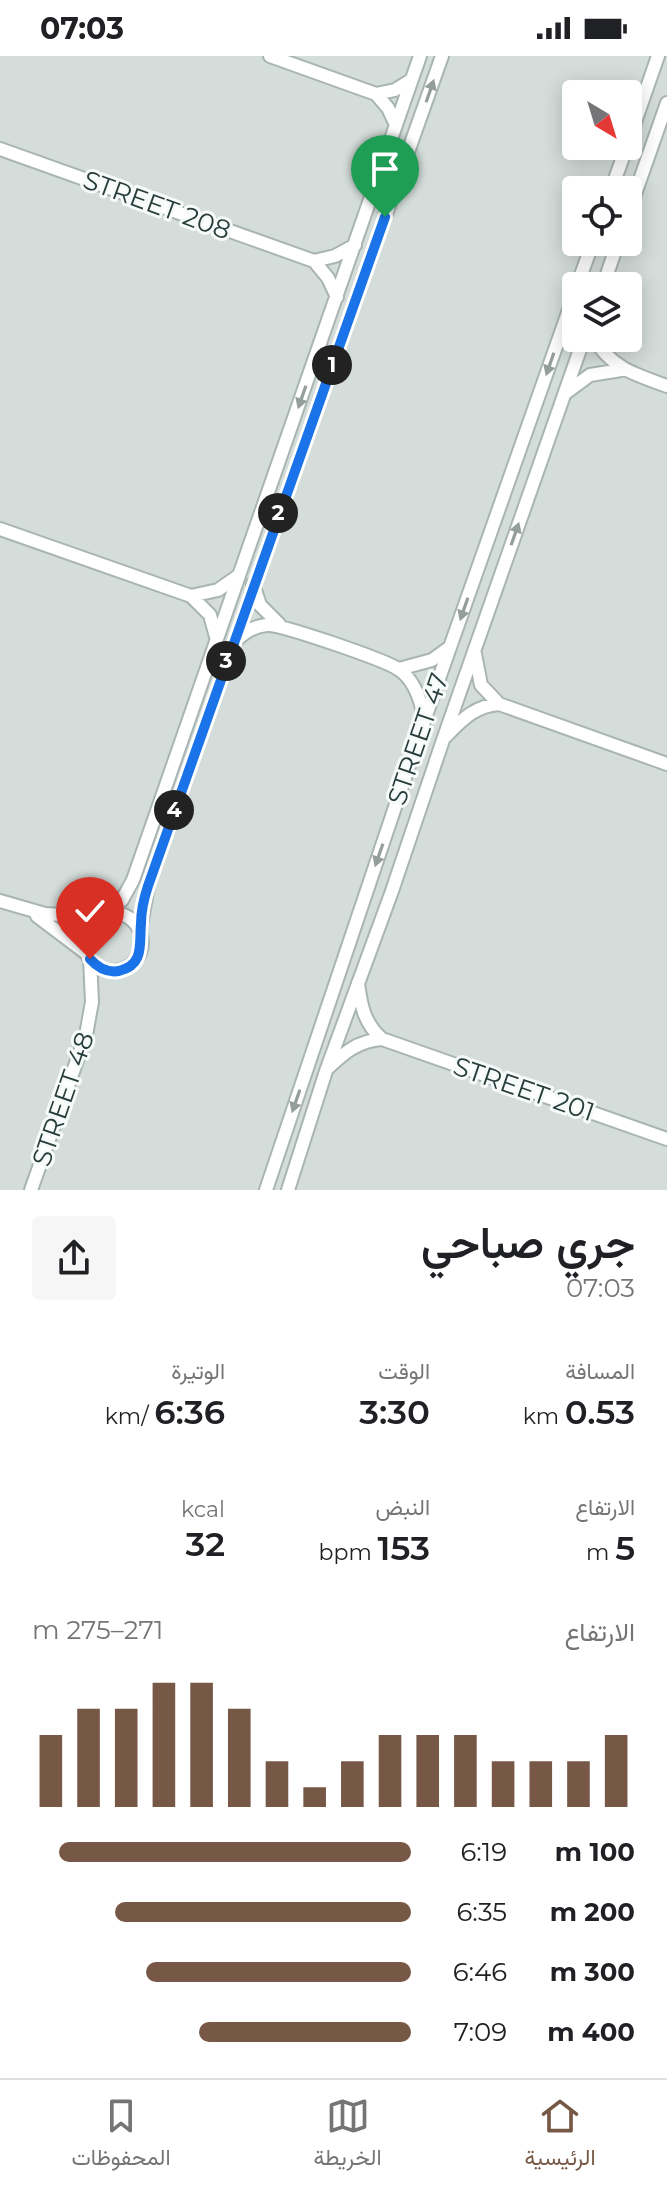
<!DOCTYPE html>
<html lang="ar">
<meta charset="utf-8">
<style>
:root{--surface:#fff;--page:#f6f6f6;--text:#202124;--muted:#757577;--line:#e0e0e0;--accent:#775846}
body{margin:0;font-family:Montserrat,Vazirmatn,sans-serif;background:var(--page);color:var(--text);direction:rtl;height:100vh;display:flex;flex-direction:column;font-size:30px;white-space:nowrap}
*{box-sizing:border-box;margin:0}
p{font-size:26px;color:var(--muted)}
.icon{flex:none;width:44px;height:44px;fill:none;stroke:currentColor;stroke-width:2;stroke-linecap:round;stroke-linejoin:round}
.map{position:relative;height:1134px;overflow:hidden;direction:ltr}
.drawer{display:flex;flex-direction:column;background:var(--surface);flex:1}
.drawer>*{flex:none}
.needle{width:52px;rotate:142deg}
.tools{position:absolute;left:562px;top:24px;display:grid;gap:16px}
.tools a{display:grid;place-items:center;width:80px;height:80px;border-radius:8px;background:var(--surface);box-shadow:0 4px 20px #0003;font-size:40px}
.pin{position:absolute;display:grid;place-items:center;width:68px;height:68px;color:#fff;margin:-82px -34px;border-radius:50% 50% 50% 0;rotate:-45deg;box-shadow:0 0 8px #0007}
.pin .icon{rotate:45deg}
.km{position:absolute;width:40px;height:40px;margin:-20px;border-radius:50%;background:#222;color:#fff;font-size:22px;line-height:40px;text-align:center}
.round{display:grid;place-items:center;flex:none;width:84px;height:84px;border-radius:8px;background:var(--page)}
.head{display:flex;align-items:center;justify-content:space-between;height:136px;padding:0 32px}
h1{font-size:44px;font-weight:600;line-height:60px}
.figures{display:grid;grid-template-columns:repeat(3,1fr);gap:12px;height:136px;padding:8px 32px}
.figures div{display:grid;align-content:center}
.figures b{font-size:34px;font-weight:600}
.figures small{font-size:22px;font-weight:400}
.figures p{font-size:22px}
.chart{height:224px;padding:16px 32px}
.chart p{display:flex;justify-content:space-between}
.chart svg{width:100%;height:144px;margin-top:8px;stroke:var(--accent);stroke-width:6}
ul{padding:0 32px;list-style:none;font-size:26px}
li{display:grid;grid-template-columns:128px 96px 1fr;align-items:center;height:60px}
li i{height:20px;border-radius:10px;background:var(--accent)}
.status{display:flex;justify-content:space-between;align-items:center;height:56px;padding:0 40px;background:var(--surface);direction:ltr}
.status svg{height:22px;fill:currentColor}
.tab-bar{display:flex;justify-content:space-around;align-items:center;height:112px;border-top:2px solid var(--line);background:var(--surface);font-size:22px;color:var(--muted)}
.tab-bar a{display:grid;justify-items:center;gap:4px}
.tab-bar .current{color:var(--accent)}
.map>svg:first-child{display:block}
.built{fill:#d4ddda;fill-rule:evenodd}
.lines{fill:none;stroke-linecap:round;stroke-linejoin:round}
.street-casing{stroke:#a9b5b3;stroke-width:16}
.street{stroke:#fff;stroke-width:12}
.oneway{fill:#939e9d}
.route-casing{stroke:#fff;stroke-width:16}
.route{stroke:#1a73e8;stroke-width:10}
.labels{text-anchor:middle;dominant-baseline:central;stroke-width:6;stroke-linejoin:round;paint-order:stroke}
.street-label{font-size:26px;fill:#273d3b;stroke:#f6faf9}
</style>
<div class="status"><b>07:03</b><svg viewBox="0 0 49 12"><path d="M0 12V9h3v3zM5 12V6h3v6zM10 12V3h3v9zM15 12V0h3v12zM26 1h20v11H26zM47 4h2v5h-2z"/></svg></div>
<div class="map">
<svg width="667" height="1134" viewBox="0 0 667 1134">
<rect width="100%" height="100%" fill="#e6edeb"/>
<path class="built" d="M0 0H667V1134H0ZM576 38H628V90H576ZM576 134H628V186H576ZM576 230H628V282H576Z"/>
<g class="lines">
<defs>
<path id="street" d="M270 0 376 38 388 52 396 69
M376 38 395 34 411 24
M628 86 658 0
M0 93 314 205 328 222 337 241
M611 134 627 90
M628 158 667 47
M314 205 335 200 355 189
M577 230 593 186
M603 230 618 186
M594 282C611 312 636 319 667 330
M567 336 590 319 621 314
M0 473 191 540 210 559 216 581
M253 528 260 549 279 568
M191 540 218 534 238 520
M234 586C244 577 253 570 267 569 281 568 385 604 398 613 414 623 421 645 424 662
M475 598 481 629 499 648 667 708
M399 613 432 604 450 591
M445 681C462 664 474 650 499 648
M0 845 45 858 98 861
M84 886a29 29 0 1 1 58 0a29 29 0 1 1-58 0Z
M105 859 122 844 133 824 420 0
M37 860 86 897
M140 875 148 830 442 0
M358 927C361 950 364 967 382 983L667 1083
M327 1013C344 997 357 985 382 983
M31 1134 86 979 92 946 90 903
M266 1134 424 665 576 234
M288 1134 326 1015 392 835 443 684 584 282"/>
</defs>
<use href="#street" class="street-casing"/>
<use href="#street" class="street"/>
</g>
<defs><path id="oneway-solid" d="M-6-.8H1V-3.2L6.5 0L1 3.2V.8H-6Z" transform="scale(2)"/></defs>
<g class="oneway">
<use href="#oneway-solid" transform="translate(430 35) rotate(-71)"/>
<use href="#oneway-solid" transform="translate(550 308) rotate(109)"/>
<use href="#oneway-solid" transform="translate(302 341) rotate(109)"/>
<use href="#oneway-solid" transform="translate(515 478) rotate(-71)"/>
<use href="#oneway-solid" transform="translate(464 553) rotate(109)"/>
<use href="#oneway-solid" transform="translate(379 799) rotate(109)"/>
<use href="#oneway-solid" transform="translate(296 1045) rotate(109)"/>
</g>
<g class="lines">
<defs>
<path id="route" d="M90 903C98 912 107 917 119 915 145 909 139 887 141 868 141 855 144 842 148 830L385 161"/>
</defs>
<use href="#route" class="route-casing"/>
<use href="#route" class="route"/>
</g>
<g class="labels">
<g class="street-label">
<text transform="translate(157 149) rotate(20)">STREET 208</text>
<text transform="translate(418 683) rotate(-71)">STREET 47</text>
<text transform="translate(524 1033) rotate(19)">STREET 201</text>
<text transform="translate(63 1043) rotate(-71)">STREET 48</text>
</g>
</g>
</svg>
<div class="tools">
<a><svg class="needle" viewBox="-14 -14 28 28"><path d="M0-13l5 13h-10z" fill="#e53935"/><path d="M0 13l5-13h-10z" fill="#757577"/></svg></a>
<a><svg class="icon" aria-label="locate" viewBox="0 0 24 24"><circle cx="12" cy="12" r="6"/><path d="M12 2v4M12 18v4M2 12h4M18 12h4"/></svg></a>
<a><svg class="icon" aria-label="layers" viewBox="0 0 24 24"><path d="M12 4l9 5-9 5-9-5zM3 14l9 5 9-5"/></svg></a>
</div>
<div class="pin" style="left:385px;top:161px;background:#1e9e55"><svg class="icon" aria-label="arrive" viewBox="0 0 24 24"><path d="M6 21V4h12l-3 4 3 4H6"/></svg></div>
<div class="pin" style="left:90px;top:903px;background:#d93025"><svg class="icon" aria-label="check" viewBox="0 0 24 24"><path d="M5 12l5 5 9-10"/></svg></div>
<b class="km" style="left:332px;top:309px">1</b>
<b class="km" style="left:278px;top:457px">2</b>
<b class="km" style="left:226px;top:605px">3</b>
<b class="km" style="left:174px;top:754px">4</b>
</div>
<section class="drawer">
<div class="head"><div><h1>جري صباحي</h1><p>07:03</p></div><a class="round"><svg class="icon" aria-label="share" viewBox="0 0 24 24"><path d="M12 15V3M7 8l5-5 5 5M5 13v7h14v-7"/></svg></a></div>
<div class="figures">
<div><p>المسافة</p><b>0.53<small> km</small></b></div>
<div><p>الوقت</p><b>3:30</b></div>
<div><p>الوتيرة</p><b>6:36<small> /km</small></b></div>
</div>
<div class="figures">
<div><p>الارتفاع</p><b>5<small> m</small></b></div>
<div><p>النبض</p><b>153<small> bpm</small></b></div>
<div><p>kcal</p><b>32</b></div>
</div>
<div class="chart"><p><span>الارتفاع</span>271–275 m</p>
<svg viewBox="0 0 160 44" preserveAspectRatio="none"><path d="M5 44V22M15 44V14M25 44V14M35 44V6M45 44V6M55 44V14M65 44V30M75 44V38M85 44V30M95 44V22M105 44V22M115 44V22M125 44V30M135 44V30M145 44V30M155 44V22"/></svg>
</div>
<ul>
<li><b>100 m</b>6:19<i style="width:93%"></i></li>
<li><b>200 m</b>6:35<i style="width:78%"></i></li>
<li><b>300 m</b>6:46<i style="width:70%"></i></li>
<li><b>400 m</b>7:09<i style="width:56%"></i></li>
</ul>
</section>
<nav class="tab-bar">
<a class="current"><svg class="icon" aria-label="home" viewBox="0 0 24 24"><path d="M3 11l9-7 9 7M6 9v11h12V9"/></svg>الرئيسية</a>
<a><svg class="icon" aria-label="map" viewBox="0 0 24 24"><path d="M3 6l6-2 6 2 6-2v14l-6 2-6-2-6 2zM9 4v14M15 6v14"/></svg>الخريطة</a>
<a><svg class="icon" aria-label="saved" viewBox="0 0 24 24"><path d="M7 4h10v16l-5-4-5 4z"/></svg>المحفوظات</a>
</nav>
